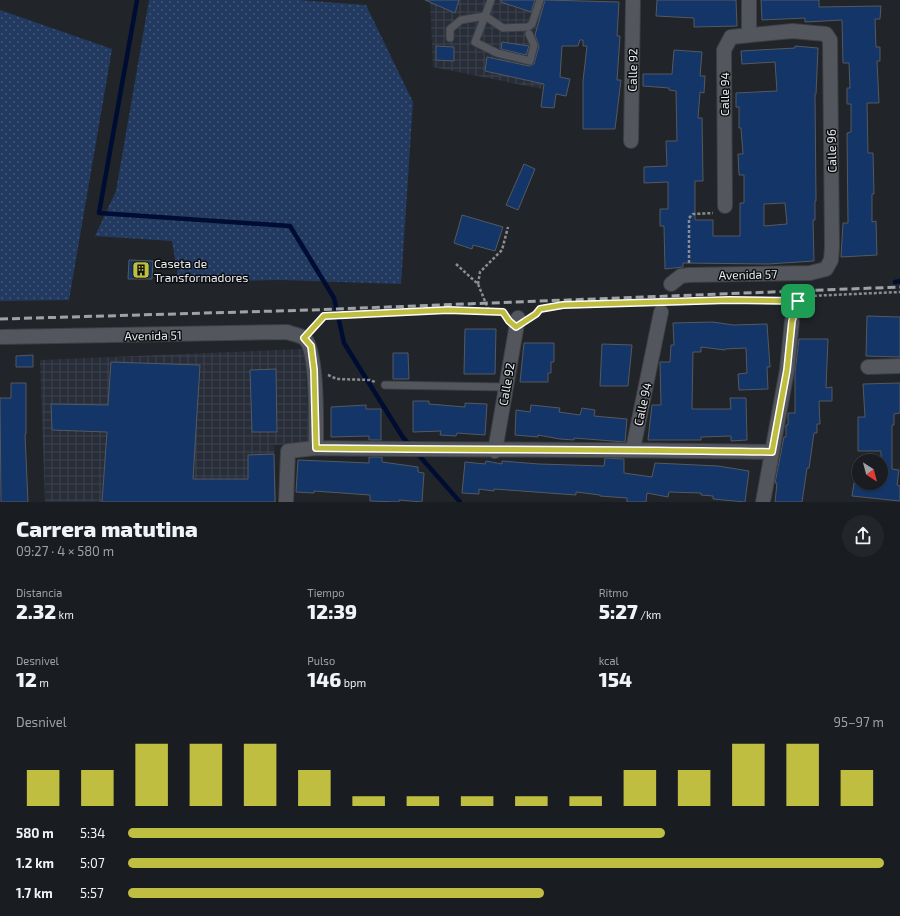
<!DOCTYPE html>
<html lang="es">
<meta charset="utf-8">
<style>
:root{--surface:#191c20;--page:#222529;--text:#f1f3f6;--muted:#9fa1a5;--line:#373a3e;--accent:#bfbe41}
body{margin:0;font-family:"Exo 2",sans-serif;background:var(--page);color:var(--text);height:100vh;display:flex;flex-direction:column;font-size:15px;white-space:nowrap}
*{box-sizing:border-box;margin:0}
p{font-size:13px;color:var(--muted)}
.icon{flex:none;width:22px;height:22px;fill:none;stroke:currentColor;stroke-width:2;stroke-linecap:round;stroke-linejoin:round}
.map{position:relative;height:502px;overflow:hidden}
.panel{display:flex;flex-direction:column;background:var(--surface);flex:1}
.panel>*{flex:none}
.needle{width:26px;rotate:144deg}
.tools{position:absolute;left:852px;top:454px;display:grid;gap:8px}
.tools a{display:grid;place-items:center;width:36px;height:36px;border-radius:50%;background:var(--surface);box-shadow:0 1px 3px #0004,0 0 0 1px var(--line);font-size:20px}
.pin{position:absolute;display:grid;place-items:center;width:34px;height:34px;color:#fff;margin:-17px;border-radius:8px;box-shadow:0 2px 6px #0006}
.round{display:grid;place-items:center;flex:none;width:42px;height:42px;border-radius:21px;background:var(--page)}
.headline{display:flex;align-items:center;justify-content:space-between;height:68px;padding:0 16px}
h1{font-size:22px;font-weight:800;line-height:30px}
.stats{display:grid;grid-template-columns:repeat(3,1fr);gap:6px;height:68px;padding:4px 16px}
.stats div{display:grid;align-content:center}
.stats b{font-size:20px;font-weight:800}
.stats small{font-size:11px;font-weight:400}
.stats p{font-size:11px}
.chart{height:112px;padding:8px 16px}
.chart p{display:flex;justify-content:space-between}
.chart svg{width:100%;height:72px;margin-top:4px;stroke:var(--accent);stroke-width:6}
ul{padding:0 16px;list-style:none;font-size:13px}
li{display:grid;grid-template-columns:64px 48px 1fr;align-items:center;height:30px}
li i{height:10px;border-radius:5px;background:var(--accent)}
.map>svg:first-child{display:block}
.industrial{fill:url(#industrial-grid)}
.grass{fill:url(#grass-dots)}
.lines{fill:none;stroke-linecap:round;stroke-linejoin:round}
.stream{stroke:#000d32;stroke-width:4.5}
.building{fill:#133568;stroke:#55595f;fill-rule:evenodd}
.lane-casing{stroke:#3c3f44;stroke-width:9}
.street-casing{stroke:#3c3f44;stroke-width:16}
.path{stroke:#8a8d92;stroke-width:2.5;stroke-dasharray:3 2;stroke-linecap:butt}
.lane{stroke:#53575d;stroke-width:7}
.street{stroke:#53575d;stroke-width:14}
.rail{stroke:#9fa2a6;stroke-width:3;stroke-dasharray:8 4;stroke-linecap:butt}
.route-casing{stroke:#fff;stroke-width:8}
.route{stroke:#bfbe41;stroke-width:5}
.labels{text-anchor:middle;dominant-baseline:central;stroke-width:3;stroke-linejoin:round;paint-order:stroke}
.street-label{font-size:12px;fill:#ebedf1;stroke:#0c0e10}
.poi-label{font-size:12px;fill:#ebedf1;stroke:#0c0e10;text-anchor:start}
</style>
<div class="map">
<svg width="900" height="502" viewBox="0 0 900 502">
<defs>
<pattern id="industrial-grid" width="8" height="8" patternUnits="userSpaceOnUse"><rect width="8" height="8" fill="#282e39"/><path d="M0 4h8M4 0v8" fill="none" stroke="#3d424c"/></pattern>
<pattern id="grass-dots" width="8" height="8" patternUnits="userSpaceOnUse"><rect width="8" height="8" fill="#223a60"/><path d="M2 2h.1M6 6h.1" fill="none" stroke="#425777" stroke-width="1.8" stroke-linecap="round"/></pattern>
</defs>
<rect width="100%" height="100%" fill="#21252a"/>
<path class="industrial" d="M430 0H561L542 89 433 67Z
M305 349 309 444 274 445 276 502H45L40 360Z"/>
<path class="grass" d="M149 0H299L366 5 413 102 401 284 281 280 179 282 172 241 95 236 116 191Z
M0 10 112 49 69 300 0 301Z"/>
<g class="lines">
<path class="stream" d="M137 0 99 213 290 226 334 298 344 343 402 436 411 447
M895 282 900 281
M416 452 460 502"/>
</g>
<path class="building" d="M425 0H459L455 13Z
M501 0H535L531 12 501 2Z
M545 0 619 2 617 36H620L617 80H621L615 129H583V81L587 46H583V40H580L578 46H562L560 77 570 79 566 96 556 94 554 108 541 107 544 84 485 71 487 57 529 66 534 64 539 46 535 35Z
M657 0H736L737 26 694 27V18L656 16Z
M761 0H819V7L881 6 880 19H875L876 47H880V61H877L879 103H867L868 153H873L874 194H872V222L876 221 877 255 841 257 843 223H848L847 133 851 132V104H847V88H850L849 63H843L842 20 805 22V18L762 20Z
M502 42 529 46 526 55 501 49Z
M436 46 454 47V61L436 60Z
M795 46 818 48 816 94H815L816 201H815V220H813L814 261 768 264 683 263V267L665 269 664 226H660V209H668V182L644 183V167L667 166 666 141H677L676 91 669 90V88L643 86V74H672L674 50 702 52 700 76H705L704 93 700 92 698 118H702L703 181H695V220H713V236H740V203H744V175H739L738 154H743L741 128H739V107H736V93L777 91 775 62 742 64 741 51 795 48ZM785 203 787 224 764 226V204Z
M524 164 535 169 518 210 506 205Z
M462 215 503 227 495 251 473 245 472 249 454 243Z
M129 260 153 261 152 279H128Z
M867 316 900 317V357L866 356Z
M713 322 733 325 767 324 770 367H767L768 389 739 390 738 374 747 373 746 348 725 349V350L701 347V352H693L692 409H731L730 398H746L747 440 731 441V436L701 437V440H648L652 405H661L660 362H670L671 345H674L673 323Z
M465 329H496L495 374H464Z
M799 339H828L826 388 832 387V401H819L820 424H817V433H814L809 468H807L802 502H775L777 483H775L784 437H786V425H788V413H795V372Z
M524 343H554V362H551V373H548V382H520Z
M602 344 632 345 628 386H600Z
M393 353H408L409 379H393Z
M33 355V367H16V356Z
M111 362 200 365 193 479H248V455L274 454 275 502H102L107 432 52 430 51 404 108 405Z
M276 369 277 432H252L250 370Z
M11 383H26V434H25L28 502H1L0 398H11Z
M900 383V413L894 414V425H892V469L899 470 897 485 900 486V501L852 496 854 483H881V451H858V417H865L863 384Z
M413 401H429V404L465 407V403L487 404 485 435 457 433 456 436 440 435 441 431 413 432Z
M366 405V409H381V440H369V436L331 437V407Z
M531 405 560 408 559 412 580 415 582 408 595 410 594 416 627 419 625 442 574 438V440L560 439 538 435V437L515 435 516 410 530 412Z
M369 457H382V462L418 467V472L424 473 422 502 399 500V502L370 501V495L314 491V493L296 492 298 460 369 463Z
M605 458 624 459V473L652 477 655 463 718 466 749 471 745 502 713 499V496L701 495V493L669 492 668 497 647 493 646 502H627V498L600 496V495L576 492V495L494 489V491L479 489V494L462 493 465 462 485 464 486 461 502 464V461L539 464 604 466Z"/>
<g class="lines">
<defs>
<path id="lane" d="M491 0 485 16 503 28 528 27 532 24 540 0
M450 38V29L461 20 485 16 475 42 497 53 530 61 534 45 529 34
M385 385 505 387"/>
<path id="street" d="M749 0V34
M631 141 633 0
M671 284 681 276 689 275 810 273 826 269 831 260 832 247 830 40 826 34 792 31 731 37 724 50 725 206
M0 337 287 332C292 334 300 335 304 338 318 348 316 428 316 448
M868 367 900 366
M633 449 661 312
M495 451 518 318
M286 502 288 451 316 448C468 450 620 449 772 452
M763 502 787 370 792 321"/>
</defs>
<use href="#lane" class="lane-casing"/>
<use href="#street" class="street-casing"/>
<path class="path" d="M689 263V218L693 214 713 213
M456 264 478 284 489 311 503 312 505 315
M478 284 480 272 502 250 508 227
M670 303 729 300 798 301 809 296 900 292
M796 309 798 301 812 286
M531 317 540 309 563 305 653 302
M313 328 324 316 448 310 489 311
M328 375 337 379 370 380 375 382"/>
<use href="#lane" class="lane"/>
<use href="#street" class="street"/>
<path class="rail" d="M0 319 311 310 900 287"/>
</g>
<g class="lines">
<defs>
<path id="route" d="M729 300 798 301 792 321 787 370 772 452C620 449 468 450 316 448L314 370 311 346 304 338 324 316 448 310 503 312 509 321 516 327 536 314 540 309 563 305Z"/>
</defs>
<use href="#route" class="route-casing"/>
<use href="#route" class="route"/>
</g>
<defs>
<symbol id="building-square" viewBox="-11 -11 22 22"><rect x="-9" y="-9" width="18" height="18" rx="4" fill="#bfbe41" stroke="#0c0e10"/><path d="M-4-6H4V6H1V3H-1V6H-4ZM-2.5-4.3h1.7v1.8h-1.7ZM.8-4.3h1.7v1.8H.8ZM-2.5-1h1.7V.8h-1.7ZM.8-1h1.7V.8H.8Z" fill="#111"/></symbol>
</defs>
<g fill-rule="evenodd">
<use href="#building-square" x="131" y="260" width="20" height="20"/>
</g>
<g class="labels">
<g class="street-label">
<text transform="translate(632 70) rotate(-89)">Calle 92</text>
<text transform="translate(724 94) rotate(-90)">Calle 94</text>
<text transform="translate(831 151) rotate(-91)">Calle 96</text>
<text transform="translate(748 274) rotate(-1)">Avenida 57</text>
<text transform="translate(153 335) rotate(-1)">Avenida 51</text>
<text transform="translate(506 384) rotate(-80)">Calle 92</text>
<text transform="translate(642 404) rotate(-78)">Calle 94</text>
</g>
<g class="poi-label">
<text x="154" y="263">Caseta de<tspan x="154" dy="14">Transformadores</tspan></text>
</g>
</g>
</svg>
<div class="tools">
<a><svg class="needle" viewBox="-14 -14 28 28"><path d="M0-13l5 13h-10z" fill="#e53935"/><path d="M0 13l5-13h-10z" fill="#9fa1a5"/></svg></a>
</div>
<div class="pin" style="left:798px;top:301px;background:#1e9e55"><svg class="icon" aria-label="arrive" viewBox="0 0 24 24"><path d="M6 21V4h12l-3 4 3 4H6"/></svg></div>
</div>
<section class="panel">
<div class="headline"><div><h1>Carrera matutina</h1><p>09:27 · 4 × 580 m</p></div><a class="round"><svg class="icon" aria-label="share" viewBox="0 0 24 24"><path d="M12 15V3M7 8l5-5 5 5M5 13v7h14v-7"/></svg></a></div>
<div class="stats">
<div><p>Distancia</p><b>2.32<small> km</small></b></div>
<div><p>Tiempo</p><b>12:39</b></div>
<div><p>Ritmo</p><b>5:27<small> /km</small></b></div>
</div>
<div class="stats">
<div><p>Desnivel</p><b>12<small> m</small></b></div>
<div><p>Pulso</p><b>146<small> bpm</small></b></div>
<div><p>kcal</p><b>154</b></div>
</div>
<div class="chart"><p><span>Desnivel</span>95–97 m</p>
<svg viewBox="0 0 160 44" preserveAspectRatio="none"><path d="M5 44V22M15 44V22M25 44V6M35 44V6M45 44V6M55 44V22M65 44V38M75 44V38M85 44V38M95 44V38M105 44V38M115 44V22M125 44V22M135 44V6M145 44V6M155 44V22"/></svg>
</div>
<ul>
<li><b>580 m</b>5:34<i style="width:71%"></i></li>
<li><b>1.2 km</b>5:07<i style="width:100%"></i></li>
<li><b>1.7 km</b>5:57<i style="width:55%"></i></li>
</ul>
</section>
